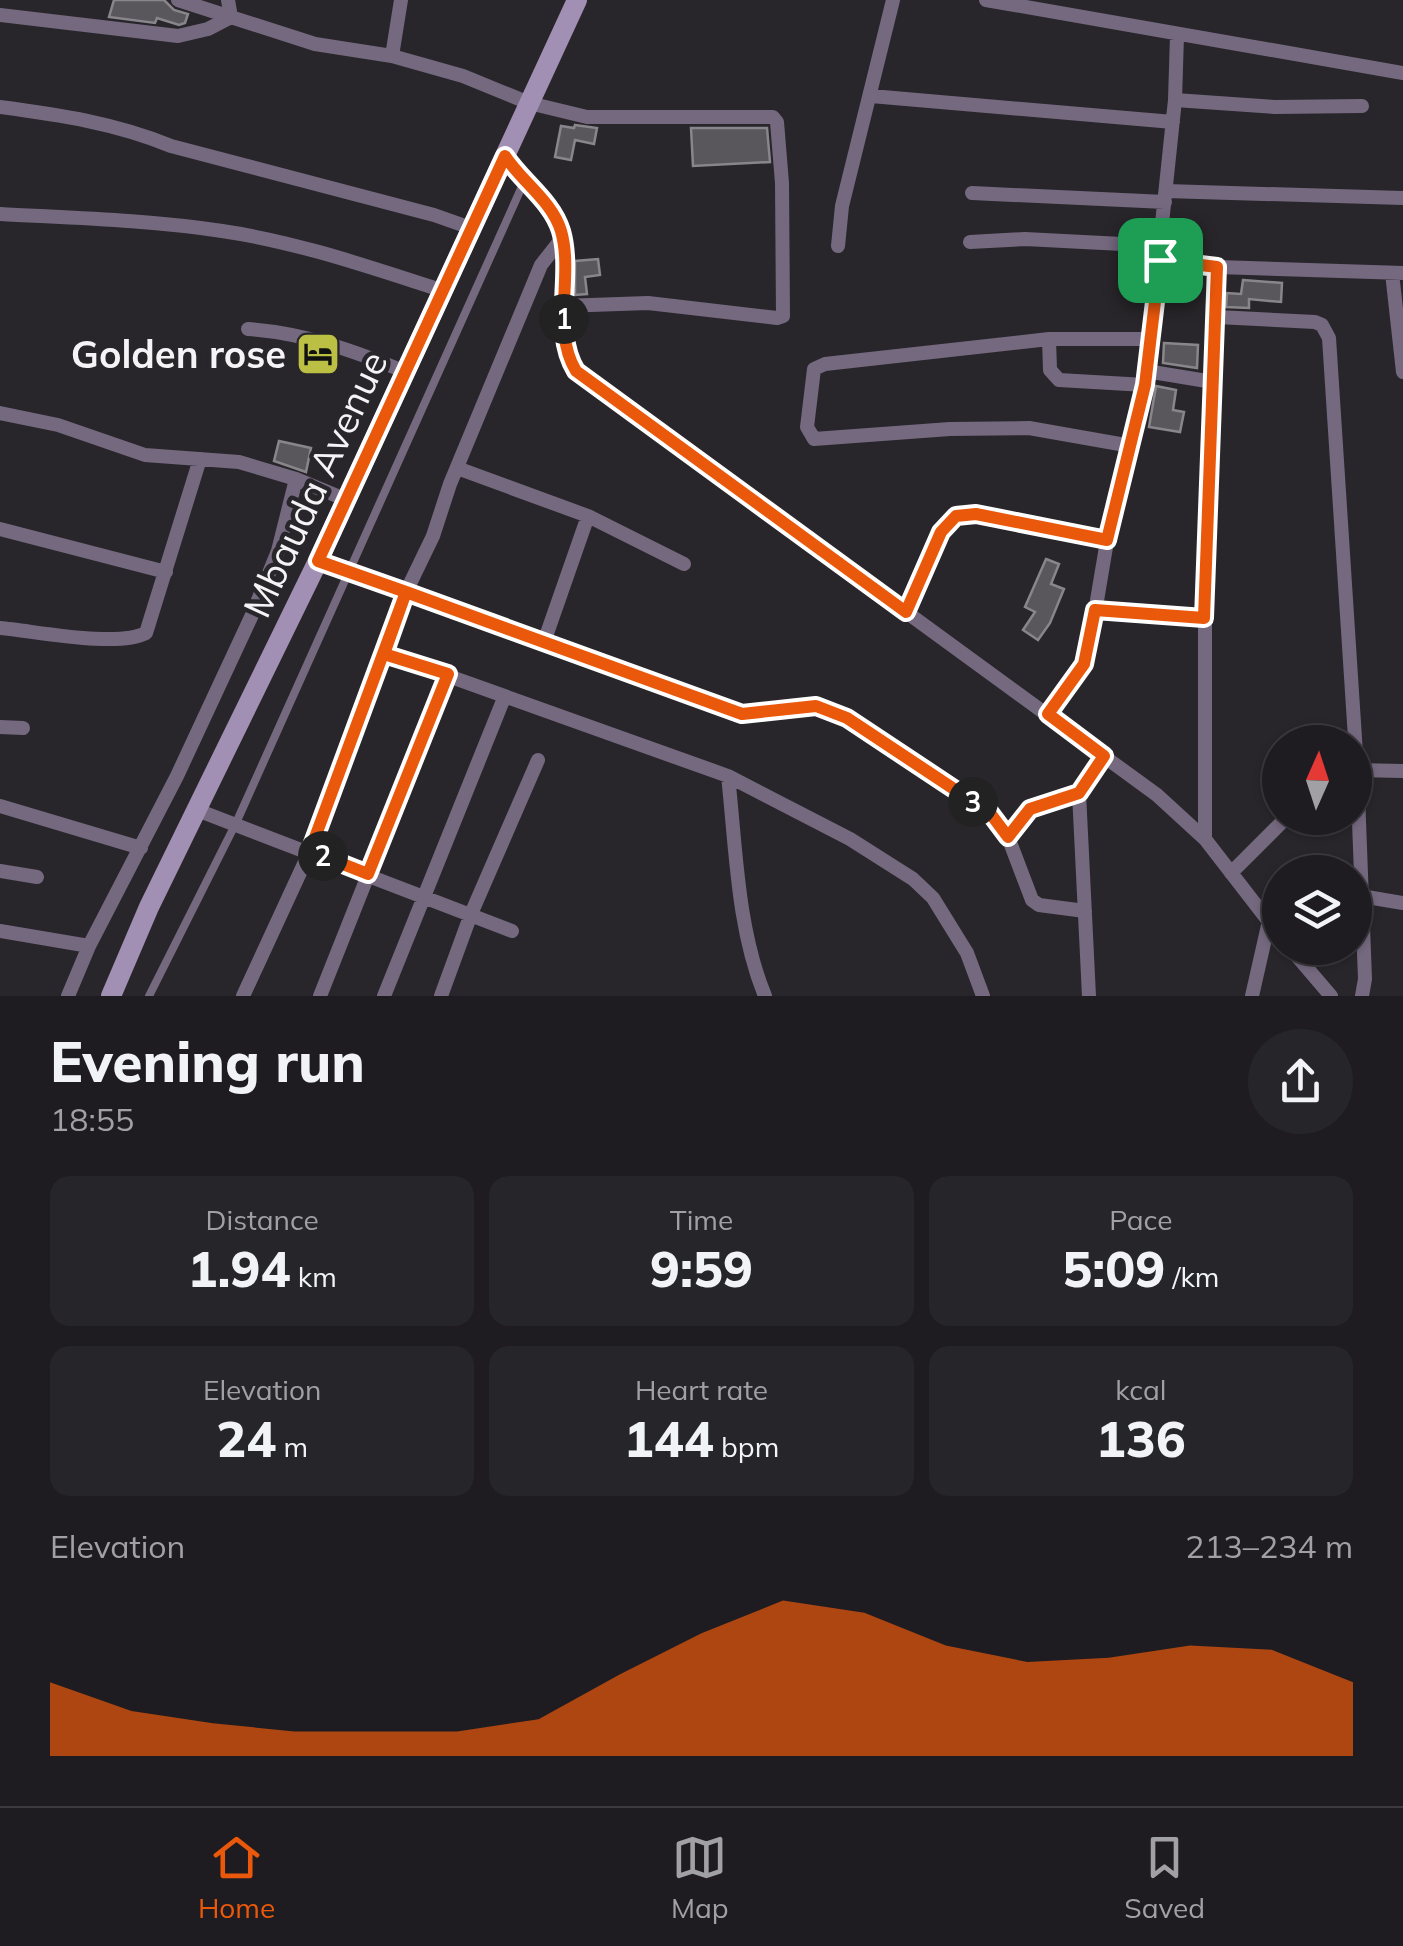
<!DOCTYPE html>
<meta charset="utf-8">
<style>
:root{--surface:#1e1c20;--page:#262529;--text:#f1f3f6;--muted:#a1a1a5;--line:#3c3a3e;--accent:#ea580c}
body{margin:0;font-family:Mulish,sans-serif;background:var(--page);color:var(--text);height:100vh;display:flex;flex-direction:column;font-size:38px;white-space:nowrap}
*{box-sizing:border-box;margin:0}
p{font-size:32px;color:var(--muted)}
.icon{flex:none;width:55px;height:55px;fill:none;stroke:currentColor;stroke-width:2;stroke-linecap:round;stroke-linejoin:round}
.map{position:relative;height:996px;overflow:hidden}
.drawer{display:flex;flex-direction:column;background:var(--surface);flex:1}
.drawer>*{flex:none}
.needle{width:65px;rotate:3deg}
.controls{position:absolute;left:1262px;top:725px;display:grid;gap:20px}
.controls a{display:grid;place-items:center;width:110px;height:110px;border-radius:50%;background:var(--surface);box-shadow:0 2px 8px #0004,0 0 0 2px var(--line);font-size:50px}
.pin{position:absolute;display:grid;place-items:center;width:85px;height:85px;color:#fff;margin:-42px;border-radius:20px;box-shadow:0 5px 15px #0006}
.km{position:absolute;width:50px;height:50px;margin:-25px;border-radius:50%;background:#222;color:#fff;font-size:28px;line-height:50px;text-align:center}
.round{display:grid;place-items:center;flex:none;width:105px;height:105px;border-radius:52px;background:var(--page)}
.head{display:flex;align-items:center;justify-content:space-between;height:170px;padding:0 50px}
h1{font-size:55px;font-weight:800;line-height:75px}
.figures{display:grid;grid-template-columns:repeat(3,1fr);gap:15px;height:170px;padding:10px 50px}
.figures div{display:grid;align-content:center;border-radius:20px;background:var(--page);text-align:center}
.figures b{font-size:50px;font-weight:800}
.figures small{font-size:28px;font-weight:400}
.figures p{font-size:28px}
.chart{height:280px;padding:20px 50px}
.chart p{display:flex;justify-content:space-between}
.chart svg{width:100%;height:180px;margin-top:10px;fill:var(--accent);opacity:.7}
.menu{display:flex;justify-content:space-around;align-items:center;height:140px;border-top:2px solid var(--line);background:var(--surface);font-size:28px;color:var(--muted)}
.menu a{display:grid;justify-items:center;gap:5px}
.menu .active{color:var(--accent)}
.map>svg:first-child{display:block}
.building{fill:#59575c;stroke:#89868b;stroke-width:2.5}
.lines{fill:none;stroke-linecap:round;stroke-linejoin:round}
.lane{stroke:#756980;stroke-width:8}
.street{stroke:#756980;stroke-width:14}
.secondary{stroke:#a18fb4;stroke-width:20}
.route-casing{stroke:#fff;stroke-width:20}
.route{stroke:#ea580c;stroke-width:12}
.labels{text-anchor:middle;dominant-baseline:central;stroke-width:9;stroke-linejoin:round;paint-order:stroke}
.poi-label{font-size:38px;font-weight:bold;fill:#f5f3f6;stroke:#28262a;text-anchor:end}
.street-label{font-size:38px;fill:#f5f3f6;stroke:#28262a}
</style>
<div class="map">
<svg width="1403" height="996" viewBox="0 0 1403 996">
<rect width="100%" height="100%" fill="#28262a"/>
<path class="building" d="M114 0H164L174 10 188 14 185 23 179 25 157 18 155 23 109 17Z
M575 125 597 128 594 144 575 140 571 160 555 157 561 126 574 128Z
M691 128H767L770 162 693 166Z
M598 259 600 275 585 277 587 294 575 295V261Z
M1243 280 1282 283 1281 302 1249 299V308L1226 307 1227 293 1241 294Z
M1164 343 1198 345 1197 368 1163 363Z
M1156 386 1176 390 1173 410 1184 412 1180 432 1149 427Z
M279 441 311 448 306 472 274 461Z
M1046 559 1059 564 1051 584 1064 589 1050 623 1038 640 1023 630 1035 612 1025 607Z"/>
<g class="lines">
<path class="lane" d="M149 996 236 823 524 182"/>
<path class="street" d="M178 0 315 44 392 56 463 76 529 103 587 117H773L777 122 782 183 783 316 777 318 648 303 562 306
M986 0 1403 73
M0 15 178 36 208 29 231 17 228 0
M392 56 401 0
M871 96 1173 122
M1175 100 1275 107 1362 106
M0 107C60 115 115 123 171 146L434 215 471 228
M505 156C522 182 552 201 561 231 573 274 551 332 576 371L1157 795 1205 839 1280 936
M1166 191 1403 198
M972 193 1165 202
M0 214C74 218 149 220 222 231 298 242 372 268 444 291
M970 242 1025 239 1161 246
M838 246 842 206 893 0
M1160 260 1217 267 1403 273
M1392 273 1403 372
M1217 317 1315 322 1322 325 1329 338 1357 769 1365 979 1362 996
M248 329C305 333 354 351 406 372
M1049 339 1050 370 1059 380 1145 385
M1146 371 1213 382
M0 413 58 425 145 455 239 462 296 479 347 500
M1131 446 1029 428 950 429 814 439 807 427 814 369 825 364 1049 339H1150
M457 468 588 516 684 564
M0 529 166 572
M318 561 742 714 816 705 847 718 920 764 990 813 1008 837 1032 900 1039 905 1085 911
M1095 610 1205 618
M906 612 941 531 956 516 976 514 1107 541
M0 628C35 631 117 648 146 633L200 459
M544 642 588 516
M384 653 728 776 850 839 913 879 933 898 967 953 983 996
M1048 715 1084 665 1089 648 1107 541 1145 385 1175 100 1177 36
M0 727 23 728
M1355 770 1403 771
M728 776C736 848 737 928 765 996
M0 806 141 848
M197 810 512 931
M1008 837 1030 809 1079 793
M1205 839V618L1217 267
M0 871 37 877
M1231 873 1286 818
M1361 896 1403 903
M0 931 89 946
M1290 948 1331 996
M68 996 89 946 177 776 252 615 278 551 296 479
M243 996 310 851 406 592 433 536 450 484 541 265 563 237
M320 996 448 674
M384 996 504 698
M441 996 471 914 538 760
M1089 996 1079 793 1104 756
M1252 996 1269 921"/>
<path class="secondary" d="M111 996 149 907 318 561 577 0"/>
</g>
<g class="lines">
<defs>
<path id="route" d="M1160 260 1145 385 1107 540 976 514 956 516 941 532 906 612 576 371C551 330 574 276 561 231 552 201 522 182 505 156L318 561 406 592 310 851 368 874 448 674 384 654 406 592 742 714 816 706 847 718 990 813 1008 837 1030 809 1079 793 1104 756 1048 714 1084 664 1095 610 1204 618 1217 267 1160 260"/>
</defs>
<use href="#route" class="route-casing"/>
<use href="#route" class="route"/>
</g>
<defs>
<symbol id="hotel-square" viewBox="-11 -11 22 22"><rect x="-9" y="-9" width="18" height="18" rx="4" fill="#bbc044" stroke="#28262a"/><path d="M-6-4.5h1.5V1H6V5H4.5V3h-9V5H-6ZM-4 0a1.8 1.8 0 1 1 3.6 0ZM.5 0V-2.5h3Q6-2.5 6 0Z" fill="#111"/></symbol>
</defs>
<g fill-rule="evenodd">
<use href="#hotel-square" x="293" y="329" width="50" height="50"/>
</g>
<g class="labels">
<g class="poi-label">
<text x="286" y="354">Golden rose</text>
</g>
<g class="street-label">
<text transform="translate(315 484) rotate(-65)">Mbauda Avenue</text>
</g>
</g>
</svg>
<div class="controls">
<a><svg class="needle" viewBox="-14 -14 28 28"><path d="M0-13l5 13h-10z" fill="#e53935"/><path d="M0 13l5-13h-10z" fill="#a1a1a5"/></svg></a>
<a><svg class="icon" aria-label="layers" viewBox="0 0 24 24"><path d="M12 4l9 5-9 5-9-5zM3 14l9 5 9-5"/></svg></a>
</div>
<div class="pin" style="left:1160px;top:260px;background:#1e9e55"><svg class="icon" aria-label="arrive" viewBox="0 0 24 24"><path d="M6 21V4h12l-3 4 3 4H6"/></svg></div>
<b class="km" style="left:564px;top:319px">1</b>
<b class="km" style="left:323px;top:856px">2</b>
<b class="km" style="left:973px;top:802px">3</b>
</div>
<section class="drawer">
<div class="head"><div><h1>Evening run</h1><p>18:55</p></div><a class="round"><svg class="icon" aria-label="share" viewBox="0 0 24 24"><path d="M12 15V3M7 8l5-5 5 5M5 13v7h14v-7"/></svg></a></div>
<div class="figures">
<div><p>Distance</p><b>1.94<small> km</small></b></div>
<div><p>Time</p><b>9:59</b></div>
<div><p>Pace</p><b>5:09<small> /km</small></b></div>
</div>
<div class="figures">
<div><p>Elevation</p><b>24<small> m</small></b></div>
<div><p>Heart rate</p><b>144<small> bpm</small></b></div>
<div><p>kcal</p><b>136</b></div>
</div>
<div class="chart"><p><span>Elevation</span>213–234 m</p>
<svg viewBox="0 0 160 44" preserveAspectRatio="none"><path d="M0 44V26L10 33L20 36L30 38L40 38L50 38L60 35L70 24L80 14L90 6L100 9L110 17L120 21L130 20L140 17L150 18L160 26V44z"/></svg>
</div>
</section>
<nav class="menu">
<a class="active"><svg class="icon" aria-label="home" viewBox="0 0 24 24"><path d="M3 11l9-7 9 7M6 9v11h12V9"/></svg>Home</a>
<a><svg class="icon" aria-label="map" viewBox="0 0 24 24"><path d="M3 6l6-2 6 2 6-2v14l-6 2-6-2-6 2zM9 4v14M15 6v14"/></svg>Map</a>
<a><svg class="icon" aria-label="saved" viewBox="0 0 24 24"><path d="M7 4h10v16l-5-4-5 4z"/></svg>Saved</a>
</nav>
